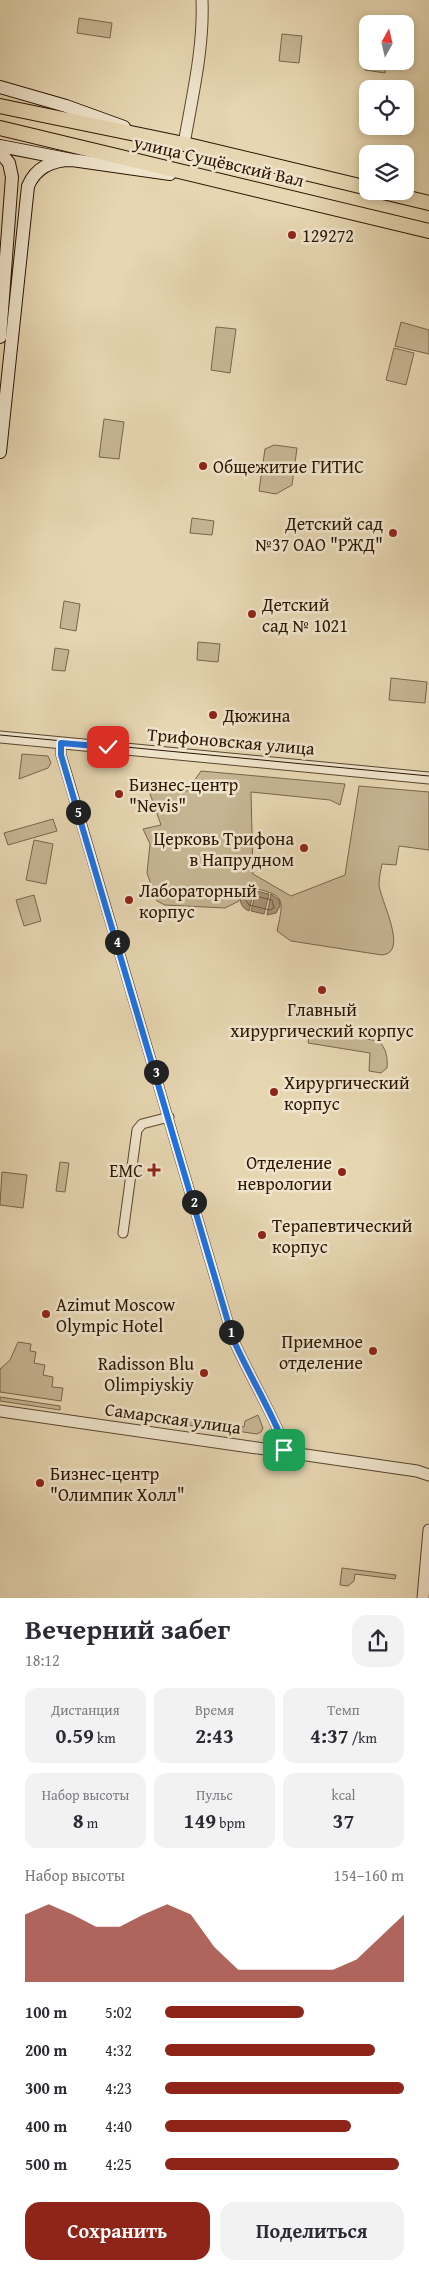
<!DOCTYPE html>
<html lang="ru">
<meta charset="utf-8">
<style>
:root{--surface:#fff;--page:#f2f2f3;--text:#2b2b33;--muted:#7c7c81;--accent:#8f2418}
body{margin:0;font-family:"Gentium Book Plus",serif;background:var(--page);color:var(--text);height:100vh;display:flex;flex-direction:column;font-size:19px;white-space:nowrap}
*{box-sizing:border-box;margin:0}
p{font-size:16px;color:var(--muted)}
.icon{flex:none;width:28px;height:28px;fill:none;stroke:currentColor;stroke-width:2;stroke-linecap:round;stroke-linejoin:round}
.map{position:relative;height:1598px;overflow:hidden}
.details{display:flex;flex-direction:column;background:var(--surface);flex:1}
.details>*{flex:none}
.needle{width:32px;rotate:8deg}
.controls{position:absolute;left:359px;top:15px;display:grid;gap:10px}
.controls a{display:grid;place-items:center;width:55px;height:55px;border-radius:10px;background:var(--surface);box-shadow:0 2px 8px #0003;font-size:25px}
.pin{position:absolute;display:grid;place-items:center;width:42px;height:42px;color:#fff;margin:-21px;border-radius:10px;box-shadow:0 2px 8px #0006}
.km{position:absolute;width:25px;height:25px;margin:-12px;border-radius:50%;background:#222;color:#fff;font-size:14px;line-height:25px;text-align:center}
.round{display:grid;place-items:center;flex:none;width:52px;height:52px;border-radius:15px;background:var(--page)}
.summary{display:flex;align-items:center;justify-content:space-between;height:85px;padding:0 25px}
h1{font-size:28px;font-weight:600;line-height:38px}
.metrics{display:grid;grid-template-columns:repeat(3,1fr);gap:8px;height:85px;padding:5px 25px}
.metrics div{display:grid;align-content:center;border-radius:12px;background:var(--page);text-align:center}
.metrics b{font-size:21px;font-weight:600}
.metrics small{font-size:14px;font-weight:400}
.metrics p{font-size:14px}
.chart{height:140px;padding:10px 25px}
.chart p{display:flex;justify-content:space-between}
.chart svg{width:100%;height:90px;margin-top:5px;fill:var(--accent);opacity:.7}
.cta{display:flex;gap:10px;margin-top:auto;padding:10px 25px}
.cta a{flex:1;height:58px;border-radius:15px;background:var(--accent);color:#fff;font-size:20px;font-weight:600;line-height:58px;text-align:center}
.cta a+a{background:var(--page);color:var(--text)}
ul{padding:0 25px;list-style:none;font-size:16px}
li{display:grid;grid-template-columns:80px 60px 1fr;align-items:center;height:38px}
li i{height:12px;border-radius:6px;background:var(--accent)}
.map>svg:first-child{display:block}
.green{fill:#c6b593;stroke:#79654b}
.water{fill:#a79476;stroke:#766148}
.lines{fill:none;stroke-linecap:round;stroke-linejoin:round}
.shore{stroke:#6a543c;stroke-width:1}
.minor-casing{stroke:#5a452e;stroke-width:11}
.tertiary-casing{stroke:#5a452e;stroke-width:13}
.secondary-casing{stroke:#2c1503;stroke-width:14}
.primary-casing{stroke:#2c1503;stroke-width:16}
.minor{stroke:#efe4cc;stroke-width:9}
.tertiary{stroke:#efe4cc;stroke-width:11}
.secondary{stroke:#efe4cc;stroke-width:12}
.primary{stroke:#e6d6b1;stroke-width:14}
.tram{stroke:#2c1503;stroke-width:1}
.route-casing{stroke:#fff;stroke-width:10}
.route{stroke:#1a73e8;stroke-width:6}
.poi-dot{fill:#8f2418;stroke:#efe4cc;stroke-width:2}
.labels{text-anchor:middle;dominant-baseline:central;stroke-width:5;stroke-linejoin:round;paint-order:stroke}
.street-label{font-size:18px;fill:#2c1503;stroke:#efe4cc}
.poi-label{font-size:18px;fill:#2c1503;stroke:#efe4cc;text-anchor:start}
</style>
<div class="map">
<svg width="429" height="1598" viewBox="0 0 429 1598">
<rect width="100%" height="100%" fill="#e6d6b1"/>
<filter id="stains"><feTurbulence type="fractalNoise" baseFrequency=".004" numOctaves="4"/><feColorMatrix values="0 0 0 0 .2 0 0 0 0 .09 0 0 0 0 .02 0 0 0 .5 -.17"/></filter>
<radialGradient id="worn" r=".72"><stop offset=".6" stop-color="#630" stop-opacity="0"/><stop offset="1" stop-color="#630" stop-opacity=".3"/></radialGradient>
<path class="green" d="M79 18 112 23 110 38 77 33Z
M282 34 302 36 299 63 279 61Z
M367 50 368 61H386L385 73 365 70Z
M401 322 429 330V354L395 346Z
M216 327 236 329 230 373 211 370Z
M394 348 414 353 406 385 386 380Z
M104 419 124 422 119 459 99 457Z
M274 445 297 448 292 485 276 494 259 491 265 449Z
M192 518 214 521 212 535 190 533Z
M64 601 80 604 76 631 60 628Z
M198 642 220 644 218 662 197 660Z
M55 648 69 650 65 671 52 670Z
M391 678 427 682 425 703 389 700Z
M22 754 48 756 51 763 48 768 19 779Z
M201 771 345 784 340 805 330 800 251 792 253 874 291 896 345 875 359 786 429 792V850L399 846 396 865 382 864C381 870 379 877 379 884 379 898 410 953 382 955L291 941 277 931C285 896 284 895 249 887L241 892 239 901 225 908 165 905 157 901 147 873 150 844 143 829 161 825 148 788 187 791Z
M53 819 57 831 8 845 4 833Z
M34 840 53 844 46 884 26 880Z
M34 895 41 921 24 926 16 900Z
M310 1030 379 1041C386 1049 388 1057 387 1068L381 1073 369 1071 370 1053 308 1043Z
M60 1162 69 1163 65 1192 56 1191Z
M2 1172 27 1175 23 1208 0 1205Z
M18 1342 31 1344 30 1351 36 1352 34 1363 45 1365 43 1375 53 1377 52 1387 63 1388 61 1401 0 1392V1369L10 1360Z
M0 1397 60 1406V1410L0 1401Z
M125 1411 201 1421V1427L124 1416Z
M258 1415 263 1428 261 1432 257 1434 229 1430 230 1425 244 1427 245 1421Z
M342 1568 396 1575 395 1579 355 1574 354 1581 348 1586 340 1585Z"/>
<path class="water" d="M247 890H254L249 911C239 907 237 896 247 890Z
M256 891 269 894 264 914 251 911Z
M271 894 279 900 280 906 276 913 267 915Z"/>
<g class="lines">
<path class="shore" d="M251 895 272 900 274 908 270 910 249 905 245 899Z"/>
<defs>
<path id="minor" d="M61 743V755L66 771 233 1339C250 1377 272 1412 287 1451
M123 1233 137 1130 142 1124 169 1117"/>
<path id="tertiary" d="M184 144C192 97 204 48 202 0
M0 737 429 778
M0 1411 417 1471 429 1475
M423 1598 429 1530"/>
<path id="secondary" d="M0 87 66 106 124 127
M0 146 72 160 170 174
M0 152 9 163 12 177 0 337
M0 452 28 186C36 167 53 160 72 160"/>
<path id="primary" d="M0 106 184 144 368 188
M0 128 429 231
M379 191 429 203"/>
</defs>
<use href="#minor" class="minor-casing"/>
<use href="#tertiary" class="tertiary-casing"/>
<use href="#secondary" class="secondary-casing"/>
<use href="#primary" class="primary-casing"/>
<use href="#minor" class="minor"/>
<use href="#tertiary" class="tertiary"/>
<use href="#secondary" class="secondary"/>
<use href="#primary" class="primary"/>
<path class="tram" d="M0 735 429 776"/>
</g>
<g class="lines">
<defs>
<path id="route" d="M108 747 61 743V755L233 1339C250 1377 272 1412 287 1451L284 1450"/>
</defs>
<use href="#route" class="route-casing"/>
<use href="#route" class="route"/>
</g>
<g class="poi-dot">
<circle cx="292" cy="235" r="5"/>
<circle cx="203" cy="466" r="5"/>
<circle cx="393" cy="533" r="5"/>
<circle cx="252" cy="614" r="5"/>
<circle cx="213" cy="715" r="5"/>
<circle cx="119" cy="794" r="5"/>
<circle cx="304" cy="848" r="5"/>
<circle cx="129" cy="900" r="5"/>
<circle cx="322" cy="990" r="5"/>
<circle cx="274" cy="1092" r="5"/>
<path d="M151.5 1162.5h5v5h5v5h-5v5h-5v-5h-5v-5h5z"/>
<circle cx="342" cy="1172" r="5"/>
<circle cx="262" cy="1235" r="5"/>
<circle cx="46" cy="1314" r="5"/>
<circle cx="373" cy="1351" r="5"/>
<circle cx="204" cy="1373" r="5"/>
<circle cx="40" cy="1483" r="5"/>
</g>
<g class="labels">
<g class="street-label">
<text transform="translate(219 161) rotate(13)">улица Сущёвский Вал</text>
<text transform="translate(231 741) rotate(5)">Трифоновская улица</text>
<text transform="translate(173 1418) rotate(8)">Самарская улица</text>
</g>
<g class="poi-label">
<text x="302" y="235">129272</text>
<text x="213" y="466">Общежитие ГИТИС</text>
<text x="383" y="523" text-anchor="end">Детский сад<tspan x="383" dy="21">№37 ОАО "РЖД"</tspan></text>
<text x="262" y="604">Детский<tspan x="262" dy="21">сад № 1021</tspan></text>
<text x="223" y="715">Дюжина</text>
<text x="129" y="784">Бизнес-центр<tspan x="129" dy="21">"Nevis"</tspan></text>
<text x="294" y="838" text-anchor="end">Церковь Трифона<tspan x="294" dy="21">в Напрудном</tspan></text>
<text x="139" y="890">Лабораторный<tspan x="139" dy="21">корпус</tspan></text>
<text x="322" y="1009" text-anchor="middle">Главный<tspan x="322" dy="21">хирургический корпус</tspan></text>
<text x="284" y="1082">Хирургический<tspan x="284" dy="21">корпус</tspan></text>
<text x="332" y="1162" text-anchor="end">Отделение<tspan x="332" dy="21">неврологии</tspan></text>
<text x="143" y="1170" text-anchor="end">EMC</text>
<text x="272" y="1225">Терапевтический<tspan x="272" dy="21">корпус</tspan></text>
<text x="56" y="1304">Azimut Moscow<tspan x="56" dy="21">Olympic Hotel</tspan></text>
<text x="363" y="1341" text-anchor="end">Приемное<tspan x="363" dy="21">отделение</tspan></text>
<text x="194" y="1363" text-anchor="end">Radisson Blu<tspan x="194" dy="21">Olimpiyskiy</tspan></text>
<text x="50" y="1473">Бизнес-центр<tspan x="50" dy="21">"Олимпик Холл"</tspan></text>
</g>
</g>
<rect width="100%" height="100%" filter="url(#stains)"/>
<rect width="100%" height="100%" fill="url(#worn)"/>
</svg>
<div class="controls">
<a><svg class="needle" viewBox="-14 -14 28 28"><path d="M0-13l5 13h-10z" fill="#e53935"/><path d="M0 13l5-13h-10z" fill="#7c7c81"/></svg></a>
<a><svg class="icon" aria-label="locate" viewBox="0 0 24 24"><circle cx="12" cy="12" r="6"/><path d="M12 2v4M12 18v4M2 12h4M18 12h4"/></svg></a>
<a><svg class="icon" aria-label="layers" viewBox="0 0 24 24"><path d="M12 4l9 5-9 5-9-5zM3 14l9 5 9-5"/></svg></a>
</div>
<div class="pin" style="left:284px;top:1450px;background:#1e9e55"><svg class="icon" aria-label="arrive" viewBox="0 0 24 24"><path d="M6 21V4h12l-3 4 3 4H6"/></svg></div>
<div class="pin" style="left:108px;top:747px;background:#d93025"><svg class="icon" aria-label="check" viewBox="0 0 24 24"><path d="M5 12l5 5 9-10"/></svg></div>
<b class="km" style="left:231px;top:1332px">1</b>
<b class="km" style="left:194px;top:1202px">2</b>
<b class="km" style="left:156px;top:1072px">3</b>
<b class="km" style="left:117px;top:942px">4</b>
<b class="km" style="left:78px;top:812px">5</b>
</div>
<section class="details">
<div class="summary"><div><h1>Вечерний забег</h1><p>18:12</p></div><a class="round"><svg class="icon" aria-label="share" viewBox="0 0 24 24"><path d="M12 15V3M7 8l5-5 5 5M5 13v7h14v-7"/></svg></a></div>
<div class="metrics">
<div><p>Дистанция</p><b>0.59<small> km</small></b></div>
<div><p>Время</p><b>2:43</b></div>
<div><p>Темп</p><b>4:37<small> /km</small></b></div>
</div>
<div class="metrics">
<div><p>Набор высоты</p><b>8<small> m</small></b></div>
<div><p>Пульс</p><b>149<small> bpm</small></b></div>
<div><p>kcal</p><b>37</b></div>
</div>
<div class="chart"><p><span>Набор высоты</span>154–160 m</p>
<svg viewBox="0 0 160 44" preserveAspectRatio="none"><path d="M0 44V11L10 6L20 11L30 17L40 17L50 11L60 6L70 11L80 27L90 38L100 38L110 38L120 38L130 38L140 33L150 22L160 11V44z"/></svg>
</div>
<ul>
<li><b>100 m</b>5:02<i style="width:58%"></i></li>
<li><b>200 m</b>4:32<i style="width:88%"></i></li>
<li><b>300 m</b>4:23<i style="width:100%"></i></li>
<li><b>400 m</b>4:40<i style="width:78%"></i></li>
<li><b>500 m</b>4:25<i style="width:98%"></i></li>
</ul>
<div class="cta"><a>Сохранить</a><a>Поделиться</a></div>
</section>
